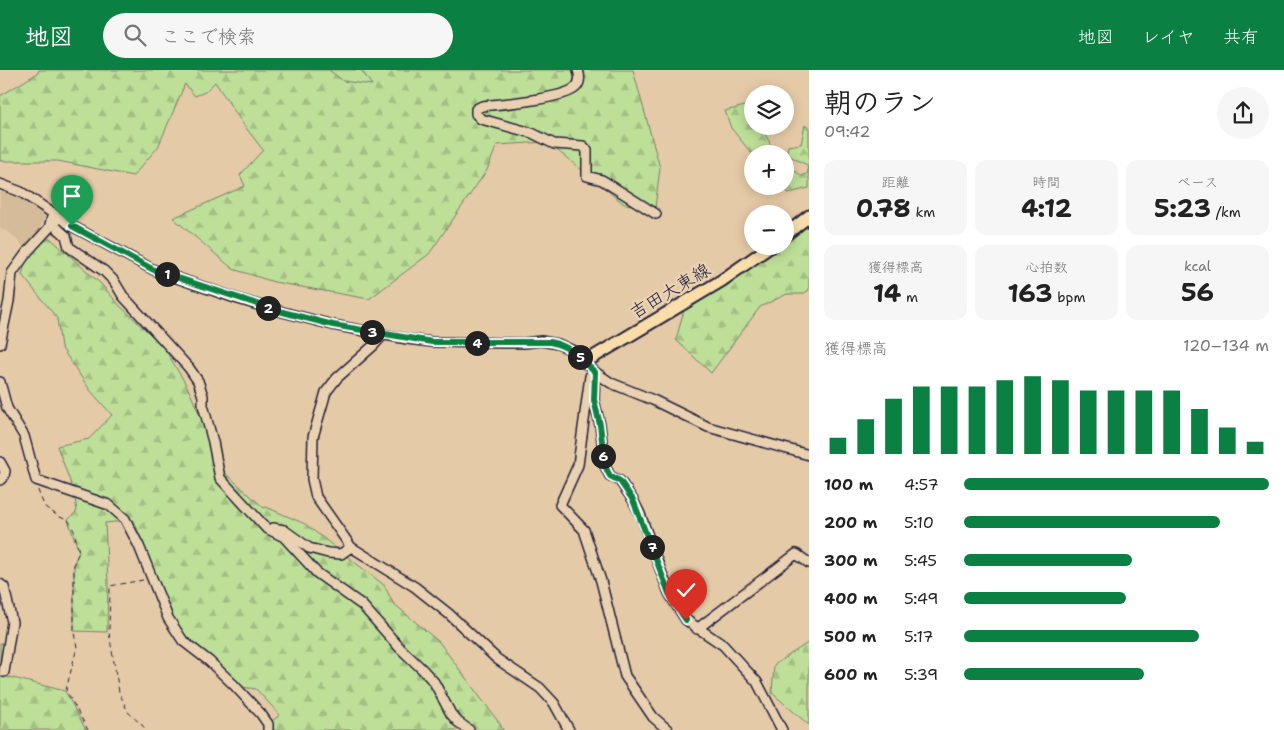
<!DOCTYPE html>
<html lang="ja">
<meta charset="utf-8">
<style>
:root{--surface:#fff;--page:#f6f6f6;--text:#222;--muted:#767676;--accent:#0b8043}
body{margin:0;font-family:"Shantell Sans","Klee One",sans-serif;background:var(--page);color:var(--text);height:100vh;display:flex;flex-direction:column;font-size:19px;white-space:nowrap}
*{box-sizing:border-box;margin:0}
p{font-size:16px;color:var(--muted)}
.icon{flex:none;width:28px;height:28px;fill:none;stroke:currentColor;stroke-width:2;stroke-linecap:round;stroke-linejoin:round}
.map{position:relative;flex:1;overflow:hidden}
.details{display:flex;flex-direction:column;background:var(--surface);width:475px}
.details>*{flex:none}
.tools{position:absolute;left:744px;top:15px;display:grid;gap:10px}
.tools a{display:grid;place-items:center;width:50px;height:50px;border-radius:50%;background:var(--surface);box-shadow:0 2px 12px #0003;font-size:25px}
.pin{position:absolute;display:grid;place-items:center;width:42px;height:42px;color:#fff;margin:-51px -21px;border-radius:50% 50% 50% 0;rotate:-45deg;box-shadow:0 0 5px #0007}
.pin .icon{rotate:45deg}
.km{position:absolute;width:25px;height:25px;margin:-12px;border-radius:50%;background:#222;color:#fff;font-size:14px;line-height:25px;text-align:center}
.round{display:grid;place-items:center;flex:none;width:52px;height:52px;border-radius:26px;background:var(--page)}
.summary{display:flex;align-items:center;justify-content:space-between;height:85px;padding:0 15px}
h1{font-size:28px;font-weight:700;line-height:38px}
.stats{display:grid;grid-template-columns:repeat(3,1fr);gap:8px;height:85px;padding:5px 15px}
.stats div{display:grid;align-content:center;border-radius:12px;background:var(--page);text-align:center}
.stats b{font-size:25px;font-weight:700}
.stats small{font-size:14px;font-weight:400}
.stats p{font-size:14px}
.chart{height:140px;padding:10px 15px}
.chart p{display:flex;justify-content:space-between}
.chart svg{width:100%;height:90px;margin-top:5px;stroke:var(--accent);stroke-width:6}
ul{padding:0 15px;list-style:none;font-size:16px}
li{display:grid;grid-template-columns:80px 60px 1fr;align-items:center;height:38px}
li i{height:12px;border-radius:6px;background:var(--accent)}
header{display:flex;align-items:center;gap:30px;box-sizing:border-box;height:70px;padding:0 25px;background:var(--accent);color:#fff}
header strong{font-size:24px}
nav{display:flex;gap:28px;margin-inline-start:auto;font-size:18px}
.search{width:350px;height:45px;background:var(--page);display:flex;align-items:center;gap:12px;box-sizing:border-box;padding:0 18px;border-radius:28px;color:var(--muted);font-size:19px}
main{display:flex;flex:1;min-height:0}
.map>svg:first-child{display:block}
.built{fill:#d5bb9a}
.green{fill:#bedf98;stroke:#70806a}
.forest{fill:url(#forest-firs);stroke:#70806a}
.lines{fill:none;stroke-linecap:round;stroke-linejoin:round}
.minor-casing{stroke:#22223b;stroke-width:12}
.major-casing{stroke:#22223b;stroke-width:15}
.path{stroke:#22223b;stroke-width:1;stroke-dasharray:5 4;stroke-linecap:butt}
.minor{stroke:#e9d1b2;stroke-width:9}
.major{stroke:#f9deab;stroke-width:11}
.route-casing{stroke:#fff;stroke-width:10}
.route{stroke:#0b8043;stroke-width:6}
.labels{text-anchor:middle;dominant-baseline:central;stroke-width:5;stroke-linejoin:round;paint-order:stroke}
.street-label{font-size:18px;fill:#22223b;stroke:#e9d1b2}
</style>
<header>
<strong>地図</strong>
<div class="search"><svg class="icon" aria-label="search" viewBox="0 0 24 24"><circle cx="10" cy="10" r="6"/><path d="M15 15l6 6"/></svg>ここで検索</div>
<nav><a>地図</a><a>レイヤ</a><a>共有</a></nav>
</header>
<main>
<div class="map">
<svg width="809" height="660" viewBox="0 0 809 660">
<defs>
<pattern id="forest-firs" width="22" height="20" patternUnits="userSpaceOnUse" patternTransform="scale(1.25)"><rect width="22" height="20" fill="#bedf98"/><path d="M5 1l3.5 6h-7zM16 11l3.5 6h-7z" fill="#a3bf84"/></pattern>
</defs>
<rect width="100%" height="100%" fill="#e5caa7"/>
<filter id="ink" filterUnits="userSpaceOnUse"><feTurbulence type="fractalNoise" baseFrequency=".02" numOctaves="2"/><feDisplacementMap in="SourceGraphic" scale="10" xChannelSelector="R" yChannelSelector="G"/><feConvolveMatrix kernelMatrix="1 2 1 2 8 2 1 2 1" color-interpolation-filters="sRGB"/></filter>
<g filter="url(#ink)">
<path class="built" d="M0 118 15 123 47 141 35 170 26 179 10 163 0 159Z"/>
<path class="green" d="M317 0H411L360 33Z"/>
<path class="forest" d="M39 0H329L343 11 372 15 361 0H633L660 98 655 138 624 134 547 72 497 75 487 100 429 184 369 229 274 212 233 199 173 148 245 116 240 105 263 80 243 54 215 12 205 22 195 26 185 14 158 77 133 106 58 91H0V26L38 3Z
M745 36 752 45V56H760L769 71 773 84H752L731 58 725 41Z
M805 55 809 58V118L789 123 779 116H785V94L802 106 808 103 807 95 786 84 788 76 801 74Z
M809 155V220L803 224H787L760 237 711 303 676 270 686 232 757 194 781 176H785V173Z
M50 168 101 214 120 236 163 276 187 316 225 403 264 438 266 437 305 454 384 515 393 533 439 572 500 654 503 660H268V654L280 645 256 619 235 616 184 569 170 551 134 450 105 453 108 513 107 562 74 561V493L79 482 68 450 77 441 74 422 57 376 89 369 112 345 90 320 61 277 57 248 22 205 28 181Z
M809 572V655L772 623 774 595Z
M0 573H8L5 606 65 621 86 660H0Z"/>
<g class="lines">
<defs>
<path id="minor" d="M578 0C580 6 581 13 575 18 562 29 501 34 482 36L476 39V44L481 49 532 63 554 74 583 76 587 80V106L602 110 656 144
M0 114 21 122 72 156 154 200 238 229 275 240 333 255 407 269 432 272 524 273 541 271 558 274 574 281 595 302 611 313 653 330 708 357 809 385
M52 142 54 147 55 156 66 166 69 177 104 201 114 211 123 226 189 298 198 311 203 326V335L213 372 220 408 266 458 284 467 317 503 362 535 400 578 422 599 434 612 451 644 458 652 469 660
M383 265 373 276 337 308 326 322 313 367 312 409 316 427 351 477 415 517 449 544 497 589 540 618 554 633 569 660
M0 274 9 231 12 203 28 181 49 158 52 147
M595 302 594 330 600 355 605 396 610 406 620 411 633 430 640 444 669 523 686 550 723 575 757 612 782 660
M590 306 578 395 560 435 584 460 601 511 625 606 653 647 668 660
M0 312 7 338 24 366 36 410 109 435 125 449 139 476 168 548 183 571 209 591 234 615 261 644 268 654V660
M0 392 5 401 4 406 0 410
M273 458 284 460 309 478 328 483 341 484 351 477
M0 514 4 517 12 552 4 602
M697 559 796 484 809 493"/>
<path id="major" d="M785 165 809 146
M585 292 721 211 771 176"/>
</defs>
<use href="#minor" class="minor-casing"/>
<use href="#major" class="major-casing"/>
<path class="path" d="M38 420 40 426 45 437 58 446 69 451 74 461 79 482 74 493V563L77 577 66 620 88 660
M143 510 110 516 109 563 119 622 128 642 147 660"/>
<use href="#minor" class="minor"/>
<use href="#major" class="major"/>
</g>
</g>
<g class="lines" filter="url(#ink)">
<defs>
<path id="route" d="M72 156 154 200 275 240 333 255 432 272H550C573 277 578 288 595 302L594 330 600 355 605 396 610 406 620 411 633 430 669 523 686 550"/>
</defs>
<use href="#route" class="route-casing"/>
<use href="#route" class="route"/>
</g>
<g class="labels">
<g class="street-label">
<text transform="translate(670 221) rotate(-31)">吉田大東線</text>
</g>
</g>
</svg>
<div class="tools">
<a><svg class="icon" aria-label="layers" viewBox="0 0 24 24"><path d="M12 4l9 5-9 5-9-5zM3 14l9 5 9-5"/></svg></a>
<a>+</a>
<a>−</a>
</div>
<div class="pin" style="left:72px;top:156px;background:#1e9e55"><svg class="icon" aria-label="arrive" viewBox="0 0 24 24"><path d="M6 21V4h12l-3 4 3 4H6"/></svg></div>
<div class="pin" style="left:686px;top:550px;background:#d93025"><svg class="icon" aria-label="check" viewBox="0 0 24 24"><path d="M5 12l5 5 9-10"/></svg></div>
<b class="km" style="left:167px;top:204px">1</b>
<b class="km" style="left:268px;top:238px">2</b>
<b class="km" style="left:372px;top:262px">3</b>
<b class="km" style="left:477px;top:273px">4</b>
<b class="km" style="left:580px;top:287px">5</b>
<b class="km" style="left:603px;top:386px">6</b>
<b class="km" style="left:652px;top:477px">7</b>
</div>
<section class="details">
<div class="summary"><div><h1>朝のラン</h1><p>09:42</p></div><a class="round"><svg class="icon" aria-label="share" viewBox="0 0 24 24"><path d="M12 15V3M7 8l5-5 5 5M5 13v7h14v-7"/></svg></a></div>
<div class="stats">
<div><p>距離</p><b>0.78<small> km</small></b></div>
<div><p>時間</p><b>4:12</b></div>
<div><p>ペース</p><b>5:23<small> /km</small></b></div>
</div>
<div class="stats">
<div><p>獲得標高</p><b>14<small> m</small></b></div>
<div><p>心拍数</p><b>163<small> bpm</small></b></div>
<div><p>kcal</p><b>56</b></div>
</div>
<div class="chart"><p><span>獲得標高</span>120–134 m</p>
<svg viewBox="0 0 160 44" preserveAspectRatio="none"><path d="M5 44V36M15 44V27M25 44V17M35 44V11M45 44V11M55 44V11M65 44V8M75 44V6M85 44V8M95 44V13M105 44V13M115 44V13M125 44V13M135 44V22M145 44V31M155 44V38"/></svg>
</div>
<ul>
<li><b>100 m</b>4:57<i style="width:100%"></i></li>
<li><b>200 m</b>5:10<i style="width:84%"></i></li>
<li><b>300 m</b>5:45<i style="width:55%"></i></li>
<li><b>400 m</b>5:49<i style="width:53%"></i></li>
<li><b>500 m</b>5:17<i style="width:77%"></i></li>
<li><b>600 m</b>5:39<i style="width:59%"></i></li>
</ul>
</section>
</main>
